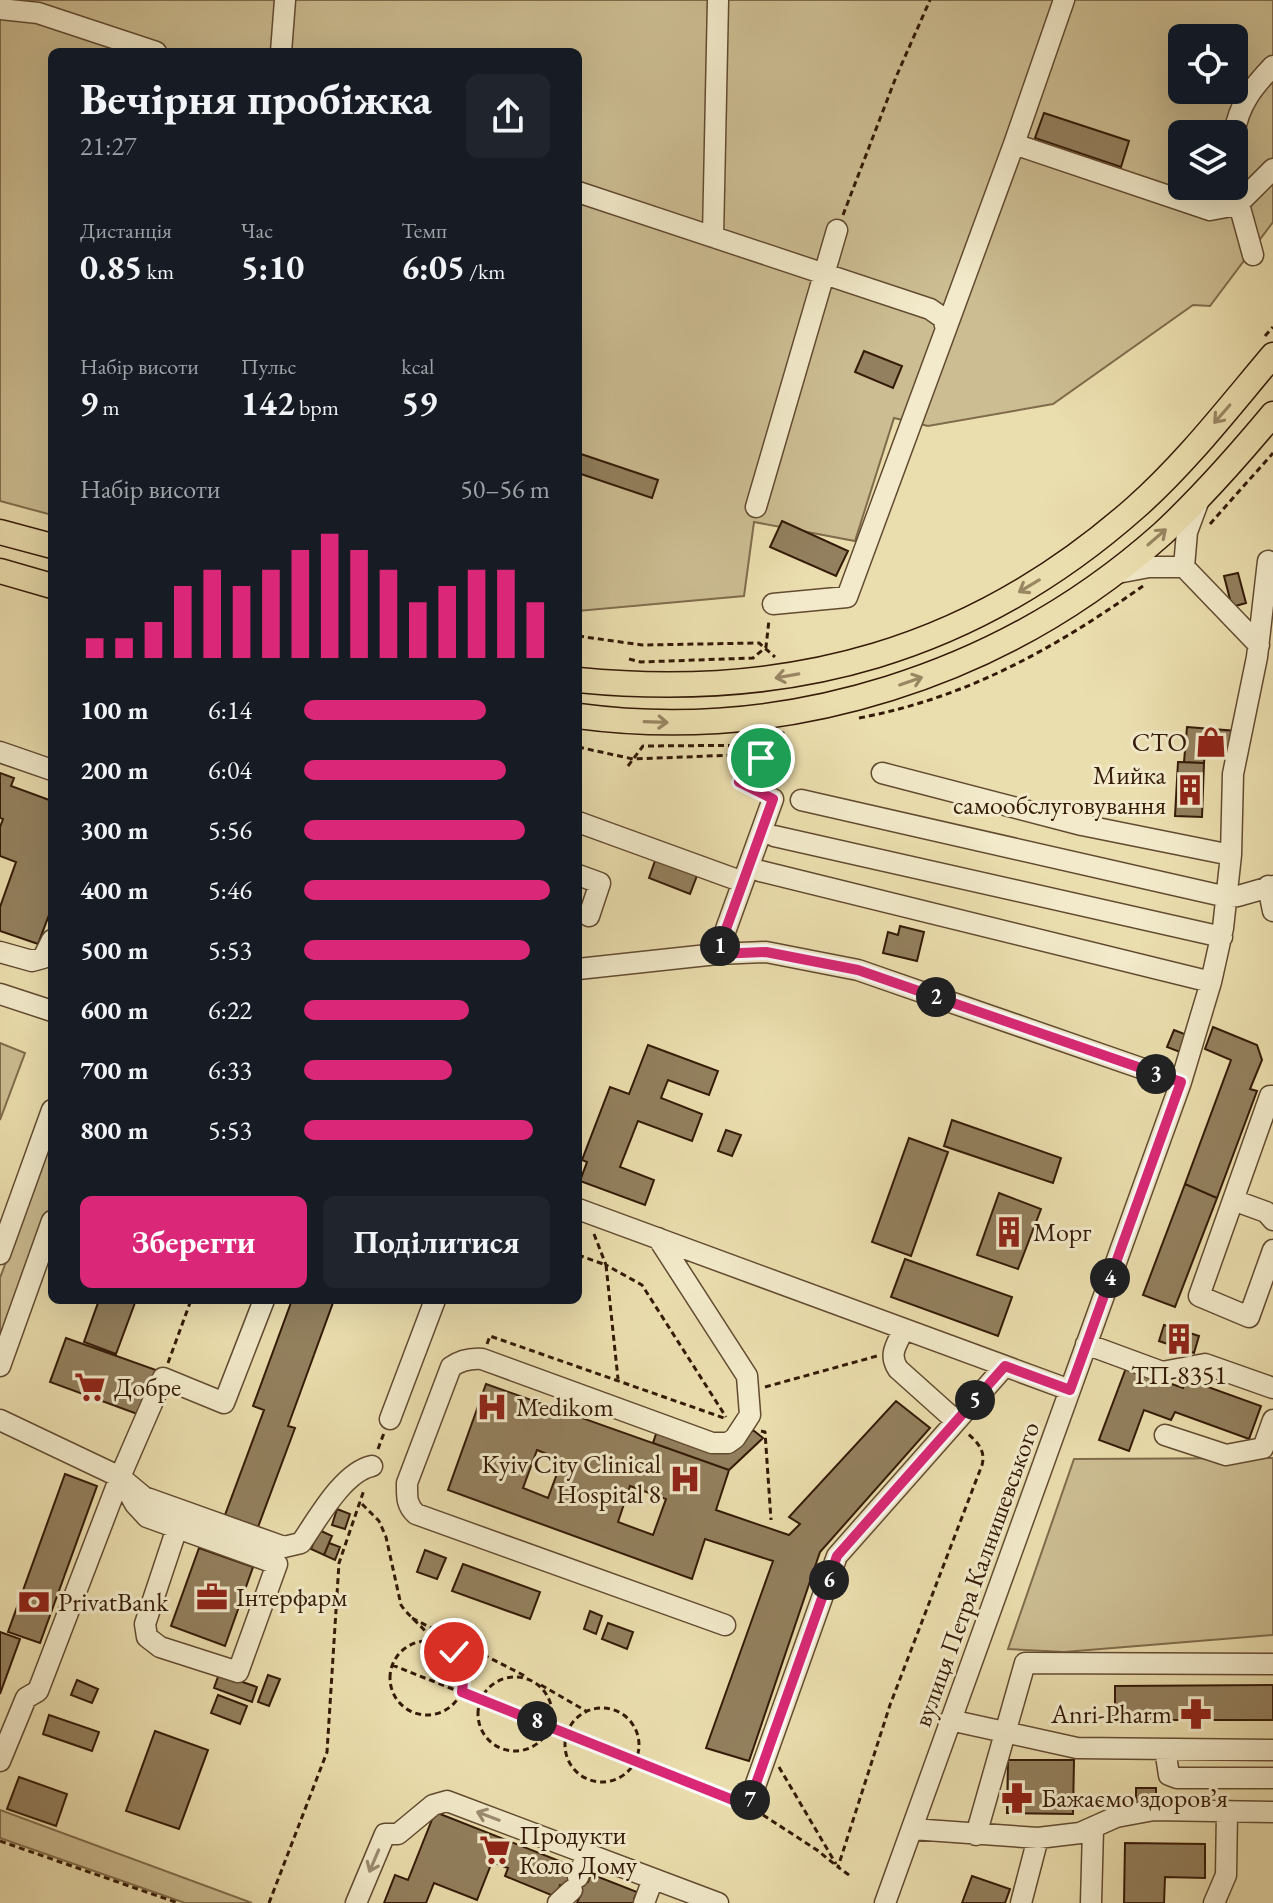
<!DOCTYPE html>
<html lang="uk">
<meta charset="utf-8">
<style>
:root{--surface:#171b24;--page:#20242c;--text:#f1f3f6;--muted:#9ea1a6;--accent:#db2777}
body{margin:0;font-family:"EB Garamond",serif;background:var(--page);color:var(--text);height:100vh;display:flex;flex-direction:column;font-size:30px;white-space:nowrap}
*{box-sizing:border-box;margin:0}
p{font-size:26px;color:var(--muted)}
.icon{flex:none;width:44px;height:44px;fill:none;stroke:currentColor;stroke-width:2;stroke-linecap:round;stroke-linejoin:round}
.map{position:relative;flex:1;overflow:hidden}
.side{position:absolute;left:48px;top:48px;width:534px;height:1256px;display:flex;flex-direction:column;background:var(--surface);border-radius:12px;box-shadow:0 8px 32px #0002}
.side>*{flex:none}
.tools{position:absolute;left:1168px;top:24px;display:grid;gap:16px}
.tools a{display:grid;place-items:center;width:80px;height:80px;border-radius:12px;background:var(--surface);box-shadow:0 8px 32px #0002;font-size:40px}
.pin{position:absolute;display:grid;place-items:center;width:68px;height:68px;color:#fff;margin:-34px;border:4px solid #fff;border-radius:50%;box-shadow:0 2px 8px #0007}
.km{position:absolute;width:40px;height:40px;margin:-20px;border-radius:50%;background:#222;color:#fff;font-size:22px;line-height:40px;text-align:center}
.round{display:grid;place-items:center;flex:none;width:84px;height:84px;border-radius:12px;background:var(--page)}
.summary{display:flex;align-items:center;justify-content:space-between;height:136px;padding:0 32px}
h1{font-size:44px;font-weight:700;line-height:60px}
.metrics{display:grid;grid-template-columns:repeat(3,1fr);gap:12px;height:136px;padding:8px 32px}
.metrics div{display:grid;align-content:center}
.metrics b{font-size:34px;font-weight:700}
.metrics small{font-size:22px;font-weight:400}
.metrics p{font-size:22px}
.chart{height:224px;padding:16px 32px}
.chart p{display:flex;justify-content:space-between}
.chart svg{width:100%;height:144px;margin-top:8px;stroke:var(--accent);stroke-width:6}
.primary-button{display:flex;gap:16px;margin-top:auto;padding:16px 32px}
.primary-button a{flex:1;height:92px;border-radius:12px;background:var(--accent);color:#fff;font-size:32px;font-weight:700;line-height:92px;text-align:center}
.primary-button a+a{background:var(--page);color:var(--text)}
ul{padding:0 32px;list-style:none;font-size:26px}
li{display:grid;grid-template-columns:128px 96px 1fr;align-items:center;height:60px}
li i{height:20px;border-radius:10px;background:var(--accent)}
.map>svg:first-child{display:block}
.green{fill:#ccbd92;stroke:#806c4c;stroke-width:2;fill-rule:evenodd}
.building{fill:#93805e;stroke:#341a07;stroke-width:2;fill-rule:evenodd}
.lines{fill:none;stroke-linecap:round;stroke-linejoin:round}
.minor-casing{stroke:#624b31;stroke-width:23}
.major-casing{stroke:#341a07;stroke-width:27}
.path{stroke:#341a07;stroke-width:3;stroke-dasharray:6 4;stroke-linecap:butt}
.minor{stroke:#f2eaca;stroke-width:20}
.major{stroke:#ebdeae;stroke-width:24}
.oneway{stroke:#998663}
.oneway2{stroke:#9c8c72}
.route-casing{stroke:#fff;stroke-width:16}
.route{stroke:#db2777;stroke-width:10}
.labels{text-anchor:middle;dominant-baseline:central;stroke-width:6;stroke-linejoin:round;paint-order:stroke}
.poi-label{font-size:26px;fill:#341a07;stroke:#f2eaca;text-anchor:start}
.street-label{font-size:26px;fill:#341a07;stroke:#f2eaca}
</style>
<div class="map">
<svg width="1273" height="1903" viewBox="0 0 1273 1903">
<rect width="100%" height="100%" fill="#ebdeae"/>
<filter id="stains"><feTurbulence type="fractalNoise" baseFrequency=".0025" numOctaves="4"/><feColorMatrix values="0 0 0 0 .2 0 0 0 0 .09 0 0 0 0 .02 0 0 0 .5 -.17"/></filter>
<radialGradient id="worn" r=".72"><stop offset=".6" stop-color="#630" stop-opacity="0"/><stop offset="1" stop-color="#630" stop-opacity=".3"/></radialGradient>
<path class="green" d="M0 0H1273V222L1210 306 1193 305 1053 404 928 426 894 418 855 541 754 522 744 596 578 611V52H52V515L0 501ZM1182 38H1234V90H1182ZM1182 134H1234V186H1182Z
M0 1043 25 1053 0 1120Z
M52 1136V1210L0 1355V1278Z
M1273 1458V1635L1064 1652 1008 1649 1074 1459Z
M0 1810 252 1903H185L0 1838Z"/>
<path class="building" d="M1044 113 1129 141 1121 167 1035 138Z
M864 351 902 366 893 388 855 372Z
M578 453 658 480 652 498 578 473Z
M782 521 848 551 836 576 770 547Z
M1238 573 1246 603 1232 607 1224 576Z
M1187 727 1237 731 1234 756 1205 753 1204 763 1184 762Z
M1178 762 1204 763 1202 817 1175 816Z
M0 773 14 778 11 786 52 801V907L38 944 0 931V907L16 862 0 856V827L3 819 0 818Z
M656 858 698 873 690 894 649 878Z
M900 926 924 932 917 961 883 953 888 932 898 935Z
M1213 1027 1257 1045 1262 1060 1250 1089 1257 1091 1217 1198 1185 1184 1231 1060 1205 1049Z
M1174 1030 1187 1035 1180 1052 1167 1047Z
M648 1045 718 1071 709 1095 668 1080 661 1098 702 1114 692 1141 638 1121 620 1167 654 1180 645 1205 580 1181 587 1162 582 1160 610 1087 629 1094Z
M952 1120 1061 1158 1053 1183 944 1146Z
M726 1130 741 1135 732 1156 718 1151Z
M909 1138 948 1152 911 1256 872 1242Z
M1185 1184 1217 1198 1175 1307 1143 1295Z
M999 1193 1041 1209 1018 1269 977 1255Z
M905 1259 1012 1297 998 1336 891 1297Z
M99 1300H136L116 1354 84 1342Z
M292 1300H334L288 1426 295 1428 258 1527 225 1515 264 1410 253 1406Z
M1164 1325 1199 1336 1194 1353 1159 1341Z
M66 1338 156 1370 140 1415 50 1382Z
M1126 1368 1183 1388 1186 1379 1261 1406 1249 1439 1175 1412 1171 1420 1144 1410 1129 1451 1099 1440Z
M486 1384 729 1470 716 1510 789 1535 800 1524 789 1517 896 1401 930 1428 820 1552 749 1761 706 1748 773 1561 705 1539 692 1579 448 1490ZM537 1450 562 1460 548 1498 523 1488ZM630 1486 666 1499 653 1535 618 1522Z
M658 1428 729 1452 753 1430 763 1438 729 1470 653 1443Z
M65 1474 97 1486 40 1643 8 1632Z
M337 1509 350 1514 345 1529 332 1525Z
M319 1530 332 1536 324 1555 311 1549Z
M329 1543 340 1547 335 1560 324 1555Z
M199 1548 253 1567 225 1646 171 1626Z
M425 1550 446 1558 437 1579 417 1572Z
M463 1564 540 1592 530 1619 452 1591Z
M590 1611 602 1616 596 1634 584 1629Z
M608 1623 633 1632 627 1649 602 1639Z
M0 1632 20 1639 0 1694Z
M219 1674 257 1687 252 1702 214 1688Z
M268 1675 280 1679 269 1706 258 1702Z
M77 1680 98 1689 92 1703 71 1695Z
M1273 1685V1720H1115V1686Z
M218 1695 247 1706 240 1724 211 1713Z
M49 1715 99 1732 92 1751 43 1734Z
M155 1731 208 1750 179 1829 126 1811Z
M1008 1760H1074L1073 1814 1007 1813Z
M19 1777 67 1794 56 1826 7 1809Z
M1136 1788H1156V1803H1136Z
M435 1812 567 1864 564 1872 588 1882 591 1874 637 1892 634 1899 645 1903H577L581 1894 560 1885 556 1897 505 1876 508 1868 492 1862 477 1900 434 1883 426 1903H384L395 1875 408 1880Z
M1125 1843 1205 1844V1878L1165 1877 1164 1903H1124Z
M972 1876 1010 1889 1005 1903H962Z"/>
<g class="lines">
<defs>
<path id="minor" d="M0 9 38 13 156 52
M281 52 285 0
M1234 134C1239 104 1253 87 1273 66
M1014 144 1064 0
M1234 186 1253 255
M578 192 930 309 943 318 946 329 847 597 773 604
M713 237 718 0
M946 329 1014 144 1210 210 1237 205 1273 169
M1200 497 1187 532 1184 567 1259 645
M756 507 837 230
M1112 574 1149 567H1184
M0 752 52 770
M882 773 1082 825 1231 855
M801 800 1227 897 1238 896 1273 886
M578 822 743 882
M774 836 1222 937
M760 871 1211 982
M578 875 600 883 589 916
M1268 886 1273 911
M0 952 32 961 43 958 52 940
M717 954 773 799
M578 969 717 954 766 952 858 970 1181 1082
M0 994 52 1011
M1273 1096H1270L1199 1296 1249 1317 1273 1250
M1233 1200 1266 1212 1273 1220
M578 1209 1070 1390
M658 1238 747 1376 750 1415 735 1438 728 1443H712L482 1359C470 1358 461 1360 451 1367L407 1483C407 1496 406 1505 416 1514L725 1625
M0 1254 52 1110
M904 1329C897 1344 888 1354 898 1369L956 1421
M1086 1344 1162 1372 1205 1364 1273 1388
M0 1366 52 1221
M390 1419 435 1300
M0 1420 120 1477 144 1497 284 1547 301 1543C317 1520 343 1472 372 1466
M1165 1435 1226 1455 1263 1448 1273 1420
M120 1477 135 1504 147 1517 277 1564 238 1672 160 1647 147 1637 145 1624 177 1528
M950 1720 1077 1748 1273 1750
M1165 1749 1169 1775 1177 1778H1273
M0 1761 26 1698 38 1691 120 1477 163 1378 224 1403 264 1300
M748 1806 837 1556 1005 1366
M912 1829 1038 1838 1080 1833 1116 1817 1154 1810 1273 1812
M976 1835 1025 1663 1273 1664
M578 1877 587 1854
M356 1903 385 1834H398L433 1805 447 1801 718 1903
M558 1903 572 1890
M644 1903 653 1879
M885 1903 1181 1082 1211 982 1223 928 1231 855 1233 774 1257 657 1268 561
M1021 1903 1038 1838
M1091 1903 1093 1829
M1214 1903 1226 1875 1227 1812"/>
<path id="major" d="M0 532 52 546
M0 571 52 586
M578 680C791 701 973 651 1135 508 1186 463 1229 407 1273 355
M578 716C788 744 1004 675 1162 534 1202 497 1238 456 1273 414"/>
</defs>
<use href="#minor" class="minor-casing"/>
<use href="#major" class="major-casing"/>
<path class="path" d="M843 215 896 77 930 0
M1265 336 1273 327
M1210 524 1273 453
M578 636 642 645 759 643 775 657
M629 659 641 662 753 658 766 647 769 620
M859 718C966 698 1054 649 1143 586
M578 747 633 759 760 754 784 732
M628 766 643 746 784 745
M757 791 739 782 764 769 761 758
M594 1234 606 1265 642 1285 726 1417
M578 1255 606 1265 618 1379
M487 1344 490 1336 724 1418
M168 1363 191 1300
M765 1387 877 1356
M761 1431 765 1432 771 1520
M378 1449 384 1433
M362 1504 379 1521 386 1537 401 1605C410 1618 424 1627 433 1641
M412 1618 527 1677
M390 1678a37 37 0 1 1 74 0a37 37 0 1 1-74 0Z
M392 1665 731 1799
M478 1714a37 37 0 1 1 74 0a37 37 0 1 1-74 0Z
M541 1685 586 1711
M565 1745a37 37 0 1 1 74 0a37 37 0 1 1-74 0Z
M779 1767 836 1864
M763 1815 817 1850 838 1867
M0 1841 178 1903
M849 1875 838 1867 890 1705 982 1465C986 1450 977 1442 967 1433
M269 1903 327 1752 339 1563 364 1490"/>
<use href="#minor" class="minor"/>
<use href="#major" class="major"/>
</g>
<defs><path id="oneway-shaft" d="M-6 0H5M1.5-3L5.5 0L1.5 3" fill="none" stroke-width="1.6" stroke-linecap="round" stroke-linejoin="round" transform="scale(2)"/></defs>
<g class="oneway">
<use href="#oneway-shaft" transform="translate(1222 414) rotate(131)"/>
<use href="#oneway-shaft" transform="translate(1157 537) rotate(-41)"/>
<use href="#oneway-shaft" transform="translate(1029 586) rotate(149)"/>
<use href="#oneway-shaft" transform="translate(787 676) rotate(170)"/>
<use href="#oneway-shaft" transform="translate(911 681) rotate(-19)"/>
<use href="#oneway-shaft" transform="translate(656 722) rotate(2)"/>
</g>
<g class="oneway2">
<use href="#oneway-shaft" transform="translate(488 1816) rotate(-159)"/>
<use href="#oneway-shaft" transform="translate(374 1861) rotate(113)"/>
</g>
<g class="lines">
<defs>
<path id="route" d="M454 1652 464 1671 462 1692 748 1806 837 1556 1005 1366 1070 1390 1181 1082 858 970 766 952 717 954 773 799 739 782 764 769 761 758"/>
</defs>
<use href="#route" class="route-casing"/>
<use href="#route" class="route"/>
</g>
<defs>
<symbol id="shop-bare" viewBox="-9 -9 18 18"><path d="M-5-2.5h2.3a2.7 3.5 0 0 1 5.4 0H5L5.5 6h-11ZM-1.5-2.5h3a1.5 2.3 0 0 0-3 0Z" fill="#8f2418" stroke="#f2eaca" stroke-width="2.5" paint-order="stroke"/></symbol>
<symbol id="building-bare" viewBox="-9 -9 18 18"><path d="M-4-6H4V6H1V3H-1V6H-4ZM-2.5-4.3h1.7v1.8h-1.7ZM.8-4.3h1.7v1.8H.8ZM-2.5-1h1.7V.8h-1.7ZM.8-1h1.7V.8H.8Z" fill="#8f2418" stroke="#f2eaca" stroke-width="2.5" paint-order="stroke"/></symbol>
<symbol id="supermarket-bare" viewBox="-9 -9 18 18"><path d="M-6-5.5h2.5l.6 2H6L4.5 2H-2.5L-4.4-4H-6ZM-1.5 3.2a1.3 1.3 0 1 0 .1 0ZM3 3.2a1.3 1.3 0 1 0 .1 0Z" fill="#8f2418" stroke="#f2eaca" stroke-width="2.5" paint-order="stroke"/></symbol>
<symbol id="hospital-bare" viewBox="-9 -9 18 18"><path d="M-5-5h3v3.5h4V-5h3V5h-3V1.5h-4V5h-3Z" fill="#8f2418" stroke="#f2eaca" stroke-width="2.5" paint-order="stroke"/></symbol>
<symbol id="office-bare" viewBox="-9 -9 18 18"><path d="M-6-3h4V-5.5h4V-3h4V5H-6ZM-1-4.5V-3h2v-1.5ZM-6 0V1H6V0Z" fill="#8f2418" stroke="#f2eaca" stroke-width="2.5" paint-order="stroke"/></symbol>
<symbol id="bank-bare" viewBox="-9 -9 18 18"><path d="M-6-4H6V4H-6ZM0-2.3a2.3 2.3 0 1 0 0 4.6a2.3 2.3 0 1 0 0-4.6Z" fill="#8f2418" stroke="#f2eaca" stroke-width="2.5" paint-order="stroke"/></symbol>
<symbol id="pharmacy-bare" viewBox="-9 -9 18 18"><path d="M-2-6h4v4h4v4h-4v4h-4v-4h-4v-4h4Z" fill="#8f2418" stroke="#f2eaca" stroke-width="2.5" paint-order="stroke"/></symbol>
</defs>
<g fill-rule="evenodd">
<use href="#shop-bare" x="1189" y="720" width="44" height="44"/>
<use href="#building-bare" x="1168" y="768" width="44" height="44"/>
<use href="#building-bare" x="987" y="1210" width="44" height="44"/>
<use href="#building-bare" x="1157" y="1317" width="44" height="44"/>
<use href="#supermarket-bare" x="68" y="1365" width="44" height="44"/>
<use href="#hospital-bare" x="470" y="1385" width="44" height="44"/>
<use href="#hospital-bare" x="663" y="1457" width="44" height="44"/>
<use href="#office-bare" x="190" y="1575" width="44" height="44"/>
<use href="#bank-bare" x="12" y="1580" width="44" height="44"/>
<use href="#pharmacy-bare" x="1174" y="1692" width="44" height="44"/>
<use href="#pharmacy-bare" x="995" y="1776" width="44" height="44"/>
<use href="#supermarket-bare" x="473" y="1828" width="44" height="44"/>
</g>
<g class="labels">
<g class="poi-label">
<text x="1187" y="742" text-anchor="end">СТО</text>
<text x="1166" y="775" text-anchor="end">Мийка<tspan x="1166" dy="30">самообслуговування</tspan></text>
<text x="1033" y="1232">Морг</text>
<text x="1179" y="1375" text-anchor="middle">ТП-8351</text>
<text x="114" y="1387">Добре</text>
<text x="516" y="1407">Medikom</text>
<text x="661" y="1464" text-anchor="end">Kyiv City Clinical<tspan x="661" dy="30">Hospital 8</tspan></text>
<text x="236" y="1597">Інтерфарм</text>
<text x="58" y="1602">PrivatBank</text>
<text x="1172" y="1714" text-anchor="end">Anri-Pharm</text>
<text x="1041" y="1798">Бажаємо здоровʼя</text>
<text x="519" y="1835">Продукти<tspan x="519" dy="30">Коло Дому</tspan></text>
</g>
<g class="street-label">
<text transform="translate(976 1574) rotate(-70)">вулиця Петра Калнишевського</text>
</g>
</g>
<rect width="100%" height="100%" filter="url(#stains)"/>
<rect width="100%" height="100%" fill="url(#worn)"/>
</svg>
<div class="tools">
<a><svg class="icon" aria-label="locate" viewBox="0 0 24 24"><circle cx="12" cy="12" r="6"/><path d="M12 2v4M12 18v4M2 12h4M18 12h4"/></svg></a>
<a><svg class="icon" aria-label="layers" viewBox="0 0 24 24"><path d="M12 4l9 5-9 5-9-5zM3 14l9 5 9-5"/></svg></a>
</div>
<div class="pin" style="left:761px;top:758px;background:#1e9e55"><svg class="icon" aria-label="arrive" viewBox="0 0 24 24"><path d="M6 21V4h12l-3 4 3 4H6"/></svg></div>
<div class="pin" style="left:454px;top:1652px;background:#d93025"><svg class="icon" aria-label="check" viewBox="0 0 24 24"><path d="M5 12l5 5 9-10"/></svg></div>
<b class="km" style="left:720px;top:946px">1</b>
<b class="km" style="left:936px;top:997px">2</b>
<b class="km" style="left:1156px;top:1074px">3</b>
<b class="km" style="left:1110px;top:1278px">4</b>
<b class="km" style="left:975px;top:1400px">5</b>
<b class="km" style="left:829px;top:1580px">6</b>
<b class="km" style="left:750px;top:1800px">7</b>
<b class="km" style="left:537px;top:1721px">8</b>
<section class="side">
<div class="summary"><div><h1>Вечірня пробіжка</h1><p>21:27</p></div><a class="round"><svg class="icon" aria-label="share" viewBox="0 0 24 24"><path d="M12 15V3M7 8l5-5 5 5M5 13v7h14v-7"/></svg></a></div>
<div class="metrics">
<div><p>Дистанція</p><b>0.85<small> km</small></b></div>
<div><p>Час</p><b>5:10</b></div>
<div><p>Темп</p><b>6:05<small> /km</small></b></div>
</div>
<div class="metrics">
<div><p>Набір висоти</p><b>9<small> m</small></b></div>
<div><p>Пульс</p><b>142<small> bpm</small></b></div>
<div><p>kcal</p><b>59</b></div>
</div>
<div class="chart"><p><span>Набір висоти</span>50–56 m</p>
<svg viewBox="0 0 160 44" preserveAspectRatio="none"><path d="M5 44V38M15 44V38M25 44V33M35 44V22M45 44V17M55 44V22M65 44V17M75 44V11M85 44V6M95 44V11M105 44V17M115 44V27M125 44V22M135 44V17M145 44V17M155 44V27"/></svg>
</div>
<ul>
<li><b>100 m</b>6:14<i style="width:74%"></i></li>
<li><b>200 m</b>6:04<i style="width:82%"></i></li>
<li><b>300 m</b>5:56<i style="width:90%"></i></li>
<li><b>400 m</b>5:46<i style="width:100%"></i></li>
<li><b>500 m</b>5:53<i style="width:92%"></i></li>
<li><b>600 m</b>6:22<i style="width:67%"></i></li>
<li><b>700 m</b>6:33<i style="width:60%"></i></li>
<li><b>800 m</b>5:53<i style="width:93%"></i></li>
</ul>
<div class="primary-button"><a>Зберегти</a><a>Поділитися</a></div>
</section>
</div>
